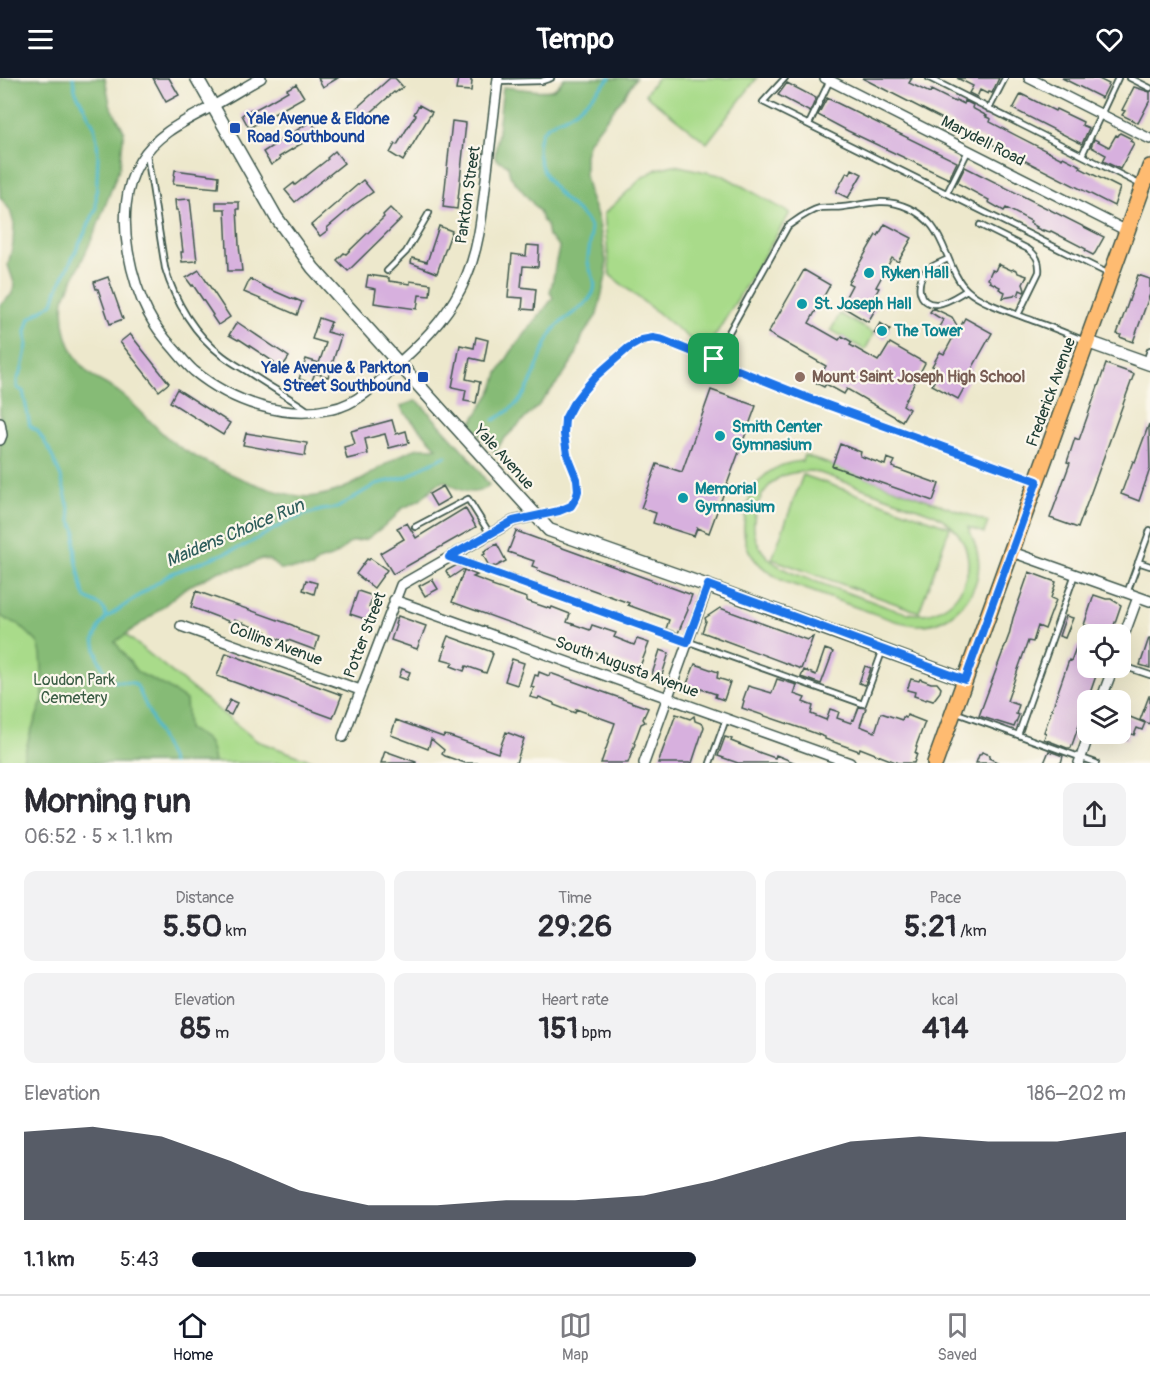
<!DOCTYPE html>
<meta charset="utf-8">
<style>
:root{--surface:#fff;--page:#f2f2f3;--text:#2b2b33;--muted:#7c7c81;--line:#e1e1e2;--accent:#111827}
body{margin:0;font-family:Pangolin,sans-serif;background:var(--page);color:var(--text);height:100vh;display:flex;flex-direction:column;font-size:22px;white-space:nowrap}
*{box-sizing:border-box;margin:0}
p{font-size:20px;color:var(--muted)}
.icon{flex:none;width:33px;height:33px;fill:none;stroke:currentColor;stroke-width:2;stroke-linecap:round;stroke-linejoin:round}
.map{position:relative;height:685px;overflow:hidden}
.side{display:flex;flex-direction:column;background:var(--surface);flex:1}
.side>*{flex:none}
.buttons{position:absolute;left:1077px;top:546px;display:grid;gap:12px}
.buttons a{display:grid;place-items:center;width:54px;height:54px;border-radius:12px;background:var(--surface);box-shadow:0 6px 24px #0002;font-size:30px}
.pin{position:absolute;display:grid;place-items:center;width:51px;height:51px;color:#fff;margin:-26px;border-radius:12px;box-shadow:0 3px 9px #0006}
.round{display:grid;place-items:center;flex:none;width:63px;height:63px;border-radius:12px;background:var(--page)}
.headline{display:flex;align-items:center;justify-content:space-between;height:102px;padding:0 24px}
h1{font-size:33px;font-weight:800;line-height:45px}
.metrics{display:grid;grid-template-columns:repeat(3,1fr);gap:9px;height:102px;padding:6px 24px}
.metrics div{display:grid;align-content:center;border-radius:12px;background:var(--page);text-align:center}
.metrics b{font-size:30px;font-weight:800}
.metrics small{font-size:16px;font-weight:400}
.metrics p{font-size:16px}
.chart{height:168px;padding:12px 24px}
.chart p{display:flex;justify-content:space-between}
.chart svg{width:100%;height:108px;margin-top:6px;fill:var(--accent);opacity:.7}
ul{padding:0 24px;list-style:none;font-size:20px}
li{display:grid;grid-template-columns:96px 72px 1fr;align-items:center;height:45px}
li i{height:15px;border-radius:8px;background:var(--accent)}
header{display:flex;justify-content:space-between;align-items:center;height:78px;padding:0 24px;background:var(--accent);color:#fff;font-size:27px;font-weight:800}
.dock{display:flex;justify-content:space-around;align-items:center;height:84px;border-top:2px solid var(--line);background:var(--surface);font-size:16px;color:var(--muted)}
.dock a{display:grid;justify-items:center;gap:3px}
.dock .current{color:var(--accent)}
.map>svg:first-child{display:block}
.green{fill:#a9db8a;stroke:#648c5f;stroke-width:1.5;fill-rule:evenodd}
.forest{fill:#86bb76;stroke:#527c55;stroke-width:1.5}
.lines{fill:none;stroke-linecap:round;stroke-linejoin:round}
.stream{stroke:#51bace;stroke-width:3}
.building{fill:#d7b0de}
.service-casing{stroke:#3e574b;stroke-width:8}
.minor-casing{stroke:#3e574b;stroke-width:12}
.tertiary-casing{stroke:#3e574b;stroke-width:15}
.primary-casing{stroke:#3e574b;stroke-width:18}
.service{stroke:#fff;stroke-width:4.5}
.minor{stroke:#fff;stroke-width:9}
.tertiary{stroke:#fff;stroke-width:12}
.primary{stroke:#febb71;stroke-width:15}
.route-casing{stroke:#fff;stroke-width:12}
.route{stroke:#1a73e8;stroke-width:8}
.transit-dot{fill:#1a4fb4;stroke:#fbf7ec;stroke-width:2}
.culture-dot{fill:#0f9aa8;stroke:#fbf7ec;stroke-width:2}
.education-dot{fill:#8d6e63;stroke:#fbf7ec;stroke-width:2}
.labels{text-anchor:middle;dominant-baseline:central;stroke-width:4.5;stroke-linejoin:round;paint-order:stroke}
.transit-label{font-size:16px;font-weight:bold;fill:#164399;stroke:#fbf7ec;text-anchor:start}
.street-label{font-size:16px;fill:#1f3d34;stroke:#fbf7ec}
.culture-label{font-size:16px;font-weight:bold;fill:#0d838f;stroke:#fbf7ec;text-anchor:start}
.education-label{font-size:16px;font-weight:bold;fill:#785e54;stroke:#fbf7ec;text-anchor:start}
.park-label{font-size:16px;fill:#3b5d45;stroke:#fbf7ec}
.water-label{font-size:18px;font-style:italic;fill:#2c5c5a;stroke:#fbf7ec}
</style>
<header><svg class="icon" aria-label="menu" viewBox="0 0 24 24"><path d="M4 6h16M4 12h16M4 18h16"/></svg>Tempo<svg class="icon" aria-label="heart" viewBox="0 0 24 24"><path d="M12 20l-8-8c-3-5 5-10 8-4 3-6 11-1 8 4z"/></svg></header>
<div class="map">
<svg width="1150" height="685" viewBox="0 0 1150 685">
<rect width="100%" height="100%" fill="#fbf7ec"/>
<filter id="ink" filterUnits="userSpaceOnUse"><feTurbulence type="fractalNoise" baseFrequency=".0167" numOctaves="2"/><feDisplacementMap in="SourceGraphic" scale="12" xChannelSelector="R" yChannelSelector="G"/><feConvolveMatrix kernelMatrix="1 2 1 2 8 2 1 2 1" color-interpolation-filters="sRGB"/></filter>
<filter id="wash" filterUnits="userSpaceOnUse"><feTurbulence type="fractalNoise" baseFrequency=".008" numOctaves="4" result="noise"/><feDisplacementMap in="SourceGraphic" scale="24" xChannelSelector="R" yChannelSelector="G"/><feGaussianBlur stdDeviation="1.35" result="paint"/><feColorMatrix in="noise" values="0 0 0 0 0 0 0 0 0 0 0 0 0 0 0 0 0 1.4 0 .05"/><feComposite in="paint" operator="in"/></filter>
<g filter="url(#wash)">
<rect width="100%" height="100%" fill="#ede8cc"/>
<path class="green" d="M657 0H757L707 65 645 16Z
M674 87 724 98 790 135 713 261 694 264 610 197 604 136 643 99 657 91Z
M840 236 874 255 865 272 831 252Z
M0 337 100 536 257 663 318 685H0Z
M804 377 988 444 984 455 968 449C979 472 984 492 971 515 960 534 940 548 918 547 899 546 881 538 864 532 838 523 812 513 785 504 772 497 758 488 750 475 744 464 743 450 745 439 750 405 768 386 802 383ZM810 393 820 395 934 436C953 446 966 460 968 482 969 493 965 504 960 513 952 527 934 537 917 536 900 535 884 528 868 522 842 513 816 504 790 494 778 488 768 482 761 471 745 447 758 410 782 398 791 394 800 394 810 393Z
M803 397 950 449 919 534 772 481Z"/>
<path class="forest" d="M0 0H105L110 26 124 53 120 88 96 152 64 221C61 245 67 270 83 289 94 303 107 305 120 315 138 328 152 347 170 362 195 383 284 424 316 418 332 416 350 408 363 401 380 391 396 377 415 371 422 369 430 370 437 370L403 333 401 328 415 323 419 324 469 379 489 407C476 420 458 413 445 403L436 407 420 422 401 431 393 441 367 461 351 464 334 478 318 483 312 490 280 491 269 482 261 481 246 488 220 493 185 510 153 537 115 564 137 594 165 608 186 622 188 651C208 661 211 662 214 685H22L30 656 43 621V606L41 576 38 565 29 556 18 546 7 542 1 538 0 535V368L4 362 0 341V227L11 217 15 208 8 187 13 166 14 146 10 132 0 119Z
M564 0H636L624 18 589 63 585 77V97L590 119 598 140 606 183V198L597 237 583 257 576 277 562 299 538 328 502 363 495 375 471 347 472 344 493 311 498 295 511 274 553 220 550 214C553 204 554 194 556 183 557 178 559 174 559 168L548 158 546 146 542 142 539 133 510 98 508 87 497 82 495 79 503 9C515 9 545 16 554 11 558 9 561 4 564 0Z"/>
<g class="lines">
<path class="stream" d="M73 0 75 12 94 48 97 62 98 78 96 124V131L86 152 57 212 53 225 30 240 26 253 27 267 22 291 17 302V310L23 313 30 348 37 352 49 371 61 399 69 430 71 443 76 453 75 465 76 481 83 513 86 520 101 528 105 533 106 540
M494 342C503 337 512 331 519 323 536 303 539 275 553 253 563 238 585 232 593 215 598 204 590 195 588 185 587 172 595 156 588 145 582 135 570 128 562 119 547 103 533 81 540 58 544 48 556 43 565 39 583 29 596 14 610 0
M172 685 137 608 133 605 114 603 107 597 99 582 96 571 94 562 100 548 106 540 118 532 170 496 246 467 285 445 304 437 322 432 337 430 376 406 407 399 424 388 446 378"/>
</g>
<g id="blocks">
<path class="building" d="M153 0H169L179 17 166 24Z
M318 0H338L323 9Z
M390 0H395L403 9 395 15 394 14 367 38 368 39 361 46 351 35Z
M458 0H471V3H472L471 13 456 12Z
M862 0H912L909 5 930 15 931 12 955 24 956 22 964 26 965 23 973 27 972 30 987 38 986 39 991 41 990 44 1062 81 1063 79 1081 88 1080 90 1120 110 1114 128Z
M957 0H999L992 15 989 14 988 16 980 12 977 19 969 15 973 8Z
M1062 0H1097L1109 6 1102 20Z
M787 5 816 20 810 34 778 17Z
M296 6 304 19 249 50 242 37 251 31 252 33 267 25 288 13 287 11Z
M1134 9 1150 14V22L1138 45 1122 37 1125 33 1122 32Z
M1021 16 1055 33 1056 31 1083 44 1082 47 1089 50 1082 66 1013 31Z
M827 20 957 84 949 101 848 53 818 37Z
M419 27 432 34 403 83 390 75 395 66 397 67 411 44 416 37 414 36Z
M311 43 319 56 299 67 279 79 280 81 271 87 263 74Z
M452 43 466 45 457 131 443 129Z
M1120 55 1132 61 1130 63 1134 65 1120 91 1103 83 1106 77 1091 69 1094 61 1109 69 1116 57 1118 58Z
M335 73 344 85 295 124 285 112 294 105 295 107 328 81 327 80Z
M965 89 1104 159 1095 175 1093 177 1085 173 1086 171 1051 153 1050 154 1043 152V153L1036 150 1037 149 1030 145 1031 143 1006 130 1004 133 988 124 989 122 957 105Z
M852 91 862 96 848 120 836 114 847 94 850 96Z
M175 92 219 98 218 110 173 106Z
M363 102 373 114 354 127 327 150 328 152 320 158 311 147Z
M190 121 197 183 182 184 181 174H183L178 132H176L175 122Z
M216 124H239V131H237L239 167 242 193H228L225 131H216Z
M390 130 401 141 348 193 337 182 344 175 346 176 380 143 384 139 383 137Z
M885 146 912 160 898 184 892 180 876 209 879 210 873 221 879 225 868 244 841 228 852 207 848 205 876 157 878 158Z
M439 148 452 153 437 195 411 185 412 180 427 184Z
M527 167 539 168 538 189 523 188 522 199 521 209 536 211 534 232 522 231 523 220 508 219 512 176 526 178Z
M998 186 1011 192 1014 191 1017 192 1018 195 1027 198 1023 206 1025 212 1024 214 1020 212 1018 218 1015 216 1014 218 1003 220 1005 214 999 211 1000 209 990 204 991 203 988 201 992 192 995 193Z
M199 192 230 239 218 247 212 238 213 237 193 207 192 208 186 200Z
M804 192 830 207 809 245 839 262 842 258 852 264 850 267 878 283 880 280H881L890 265 925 285 903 327 909 331 902 343 847 311 844 316 826 306 824 309 816 305 826 288 768 255Z
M368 197 389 200V203L410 206V203L431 206 430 218 419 217 417 231 374 225 376 211 366 209Z
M1138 197 1150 201V216L1133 264 1120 259 1121 257 1117 256Z
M108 199 123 241 110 246 98 211H96L94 204Z
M250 201 267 210 295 222V221L302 224 297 237 244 214Z
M933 230 952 239 959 251 965 240 992 255 968 298 970 299 958 321 932 307 940 292 932 288 940 274 944 276 957 252 945 253 939 249 943 242 930 234Z
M319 240 331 244 327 254 341 258 328 299 315 295 311 305 299 301 306 281 319 285 326 265 312 261Z
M237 244 289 279 281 291 273 286 274 284 239 261 238 262 229 257Z
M880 245 890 251 885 261 874 255Z
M130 256 169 305 159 313 120 264Z
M476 259 488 262 484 283 470 280 466 301 480 304 476 325 464 323 466 312 452 309 460 267 474 270Z
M1106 286 1134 296 1078 450 1050 440 1070 385 1067 384 1075 360 1079 362Z
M177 311 230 345 223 357 170 324Z
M711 312 756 328 709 455 697 450 694 458 653 445 656 435 641 430 657 386 682 394Z
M392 342 396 356 406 353 409 365 389 370 385 356 365 361 368 376 347 381 344 369 355 366 351 353Z
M1149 346 1150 391 1139 423 1121 416 1133 383 1135 384Z
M246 355 307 365 305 378 243 367Z
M840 366 861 374 860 378 885 387 887 380 895 383 892 389 939 406 933 423 832 388Z
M443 408 450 420 436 428 429 416Z
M465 430 476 449 393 496 380 475 404 461 397 450 407 445 416 460Z
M516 453 692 517 687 530 688 532 678 555 666 551 669 542 628 527 629 525 537 492 538 490 532 488 534 483 508 474Z
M497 466 506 483 495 489 494 488 492 489 489 488 483 477 485 476 484 473Z
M370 480 387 492 374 510 356 496 367 481 369 482Z
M457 487 465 490 450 500 446 493Z
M464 492 477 497 473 499 492 506V508L527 520V523L551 531 552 529 570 536 567 544 590 552 592 547 616 555 614 559 634 567 637 561 649 565 639 591 561 562 560 563 452 524Z
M1029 494 1056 504 1051 520 1056 522 1045 551 1038 548 1033 564 1028 563 1007 623 1019 627 1016 636 1019 637 1014 649 979 638 1009 557 1013 540Z
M432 501 438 511 425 518 419 508Z
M306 502 317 505 314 516 303 512Z
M196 513 292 547 298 550V552L319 559 315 572 288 562 287 564 267 557V554L234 542 233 545 191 529Z
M358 513 373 518 369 529 375 532 371 543 350 536Z
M1094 517 1106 521H1111L1121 527 1111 556H1088V590L1098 592 1071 670H1067L1044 661 1046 655 1044 654 1069 582 1071 583 1077 567 1081 568 1088 548 1084 547Z
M720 530 807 562 813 559 801 591 702 554 706 543 705 540Z
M398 538 426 548 417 571 391 562 396 547 395 546Z
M1066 538 1073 540 1065 560 1059 558Z
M448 558 492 574V576H493L486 595 466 588 464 593 451 588 453 584 442 581 446 568H444Z
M1149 560H1150V590L1140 587Z
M825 571 833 574 821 606 801 599 804 592 816 597Z
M660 572 669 575 661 600 652 596Z
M226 575 342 617 333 640 217 598Z
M512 581 524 585 517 607 505 603Z
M695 586 718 594 717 600 730 604 724 622 715 619 716 616 701 611 700 613 686 608Z
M865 588 871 590 865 607 859 605Z
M402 591 410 594 407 602 399 599Z
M539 594 549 598 550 595 648 630 643 641 645 644 641 646 634 665 635 666 628 685H601L615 645 576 631 575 635 554 627V625L539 619 538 621 530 619 534 610 531 609 535 597 538 598Z
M777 601 797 607 794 616 805 620 803 624 813 628 811 636 826 642 830 631 839 634 837 640 851 645 852 641 854 642 859 629 866 630 860 648 875 654 881 635 902 642 903 639 906 640 907 637 925 644 916 668 917 669 915 675 917 676 914 685H898L860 670 859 673 825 661V659L809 653 742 630 744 623 743 622 748 608 772 615Z
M911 601 919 603 920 601 931 605H937L941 610 940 614 933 623 927 621 926 622 914 618 915 614 907 612Z
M1149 618H1150V646L1140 642Z
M230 622 237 625 231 637 224 634Z
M1120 635 1145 645 1142 652 1137 650 1134 657 1129 655 1127 662 1120 660Z
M676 636 690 641 694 638 695 643 703 646 704 649 692 685H658Z
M396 642 443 659 444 657 449 658 498 675 506 654 524 661 516 685H465L445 678 442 676 444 672 431 661 428 671 391 657Z
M725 659 732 661 731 663 761 675 775 680 776 677 796 685H738L718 678Z
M385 673 416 684V685H381Z
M1049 673 1063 678 1061 685H1044Z
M982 674 990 677 989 680 999 685H976L979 677H980Z"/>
</g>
</g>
<g filter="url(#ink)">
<use href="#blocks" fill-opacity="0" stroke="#3e574b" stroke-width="1.5"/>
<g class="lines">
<defs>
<path id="service" d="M785 0 763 24 1109 196
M929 0 1141 107
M1130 0 1150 10
M497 4 542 3 551 0
M989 31 1005 0
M809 46 830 2
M147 76 165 190C175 224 195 257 223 278 232 285 242 290 251 296 269 308 288 319 306 331
M1082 77 1118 0
M947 115 968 73
M980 147 1028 171C1037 177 1040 184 1039 194L1018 237
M948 181C942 184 933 187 927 192 915 203 917 227 937 226 948 225 958 217 967 212
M387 193 406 174 429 135
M714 281 788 148C798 141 808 133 820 130 828 129 836 130 843 129 855 128 868 124 880 124 899 123 920 133 932 148 947 167 950 196 967 212 981 225 1016 236 1034 243 1051 249 1068 256 1085 263
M1146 284 1150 272
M538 437C552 435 571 434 577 418 581 404 572 391 568 378 565 368 563 352 565 342 571 320 620 271 641 263 648 260 656 260 663 262L809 320 1034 401
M415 449 468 421 490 456
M451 479 863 626 882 574
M1138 484 1150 488
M1127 515 1150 452
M1120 587 1150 597
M957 635 1096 685
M1018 657 1075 496
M710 685 726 641"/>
<path id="minor" d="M261 0C245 9 229 19 213 28 185 43 157 55 140 83 124 109 123 144 128 173 132 195 138 216 148 235 155 249 165 261 175 272 181 279 187 287 194 293 232 324 284 342 332 331 359 326 381 302 400 284 428 259 453 232 467 197 480 166 482 134 486 101 490 68 494 34 498 0
M825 0 1127 153
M1029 0 1150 61
M0 345 2 357 0 362
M1012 474 1150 523
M394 522 850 685
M181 548 360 612
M1120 568 1138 519
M1101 622 1113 590
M343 659 401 507 513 443 535 438
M644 685 708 508
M1079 685 1089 656"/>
<path id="tertiary" d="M197 0 276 139 313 190 549 452 708 508 965 602
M1088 264 1150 286"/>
<path id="primary" d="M935 685 1150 89"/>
</defs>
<use href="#service" class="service-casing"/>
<use href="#minor" class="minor-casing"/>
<use href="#tertiary" class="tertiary-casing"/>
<use href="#primary" class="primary-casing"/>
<use href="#service" class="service"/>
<use href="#minor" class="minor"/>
<use href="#tertiary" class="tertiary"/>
<use href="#primary" class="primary"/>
</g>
</g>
<g class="lines" filter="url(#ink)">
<defs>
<path id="route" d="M653 260 663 262 808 320 1037 403 965 602 708 507 687 564 449 479 513 443 559 433 571 428 576 420 578 413 577 401 567 376 564 356 565 341 573 326 583 313 596 298 628 270 642 262Z"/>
</defs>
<use href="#route" class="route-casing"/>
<use href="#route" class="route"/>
</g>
<g class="transit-dot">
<rect x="229" y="44" width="12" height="12" rx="3"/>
<rect x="417" y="293" width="12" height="12" rx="3"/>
</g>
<g class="culture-dot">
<circle cx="869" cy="195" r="6"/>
<circle cx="802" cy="226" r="6"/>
<circle cx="882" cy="253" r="6"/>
<circle cx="720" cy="358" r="6"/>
<circle cx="683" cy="420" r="6"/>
</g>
<circle class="education-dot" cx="800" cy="299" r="6"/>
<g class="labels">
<g class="transit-label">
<text x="247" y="41">Yale Avenue &amp; Eldone<tspan x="247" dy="18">Road Southbound</tspan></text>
<text x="411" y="290" text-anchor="end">Yale Avenue &amp; Parkton<tspan x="411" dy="18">Street Southbound</tspan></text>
</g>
<g class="street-label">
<text transform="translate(983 63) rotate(27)">Marydell Road</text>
<text transform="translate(468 117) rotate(-82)">Parkton Street</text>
<text transform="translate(1051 314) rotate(-70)">Frederick Avenue</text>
<text transform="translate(504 379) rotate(48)">Yale Avenue</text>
<text transform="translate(365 557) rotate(-69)">Potter Street</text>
<text transform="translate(276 566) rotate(20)">Collins Avenue</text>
<text transform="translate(627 589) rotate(20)">South Augusta Avenue</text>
</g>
<g class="culture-label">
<text x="881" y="195">Ryken Hall</text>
<text x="814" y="226">St. Joseph Hall</text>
<text x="894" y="253">The Tower</text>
<text x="732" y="349">Smith Center<tspan x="732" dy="18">Gymnasium</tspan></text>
<text x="695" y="411">Memorial<tspan x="695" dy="18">Gymnasium</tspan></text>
</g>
<g class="education-label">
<text x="812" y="299">Mount Saint Joseph High School</text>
</g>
<g class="park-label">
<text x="74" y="602">Loudon Park<tspan x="74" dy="18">Cemetery</tspan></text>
</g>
<g class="water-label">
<text transform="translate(235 455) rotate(-23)">Maidens Choice Run</text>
</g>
</g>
</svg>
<div class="buttons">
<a><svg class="icon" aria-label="locate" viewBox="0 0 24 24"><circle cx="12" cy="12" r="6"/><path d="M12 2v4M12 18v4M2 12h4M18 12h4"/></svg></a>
<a><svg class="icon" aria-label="layers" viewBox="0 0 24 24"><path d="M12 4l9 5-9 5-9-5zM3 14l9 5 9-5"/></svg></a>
</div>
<div class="pin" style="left:714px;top:281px;background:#1e9e55"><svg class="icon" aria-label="arrive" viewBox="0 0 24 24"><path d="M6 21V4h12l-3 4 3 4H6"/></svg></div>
</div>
<section class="side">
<div class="headline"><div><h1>Morning run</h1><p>06:52 · 5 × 1.1 km</p></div><a class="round"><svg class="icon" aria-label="share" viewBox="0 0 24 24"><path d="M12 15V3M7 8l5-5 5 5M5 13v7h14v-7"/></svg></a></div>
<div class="metrics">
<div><p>Distance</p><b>5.50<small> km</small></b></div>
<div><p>Time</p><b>29:26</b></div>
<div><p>Pace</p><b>5:21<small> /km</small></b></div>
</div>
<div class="metrics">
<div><p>Elevation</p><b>85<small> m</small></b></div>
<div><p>Heart rate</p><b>151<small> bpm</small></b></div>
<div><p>kcal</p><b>414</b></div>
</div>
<div class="chart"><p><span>Elevation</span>186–202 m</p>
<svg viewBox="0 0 160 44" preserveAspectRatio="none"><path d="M0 44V8L10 6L20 10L30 20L40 32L50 38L60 38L70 36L80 36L90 34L100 28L110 20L120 12L130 10L140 12L150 12L160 8V44z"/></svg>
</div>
<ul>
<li><b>1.1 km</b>5:43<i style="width:54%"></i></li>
</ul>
</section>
<nav class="dock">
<a class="current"><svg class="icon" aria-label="home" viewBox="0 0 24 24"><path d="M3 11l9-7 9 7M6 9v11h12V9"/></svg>Home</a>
<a><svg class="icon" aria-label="map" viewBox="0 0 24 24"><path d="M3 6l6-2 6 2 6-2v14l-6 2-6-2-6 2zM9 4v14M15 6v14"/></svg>Map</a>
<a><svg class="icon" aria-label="saved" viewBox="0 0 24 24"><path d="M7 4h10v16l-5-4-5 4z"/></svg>Saved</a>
</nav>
